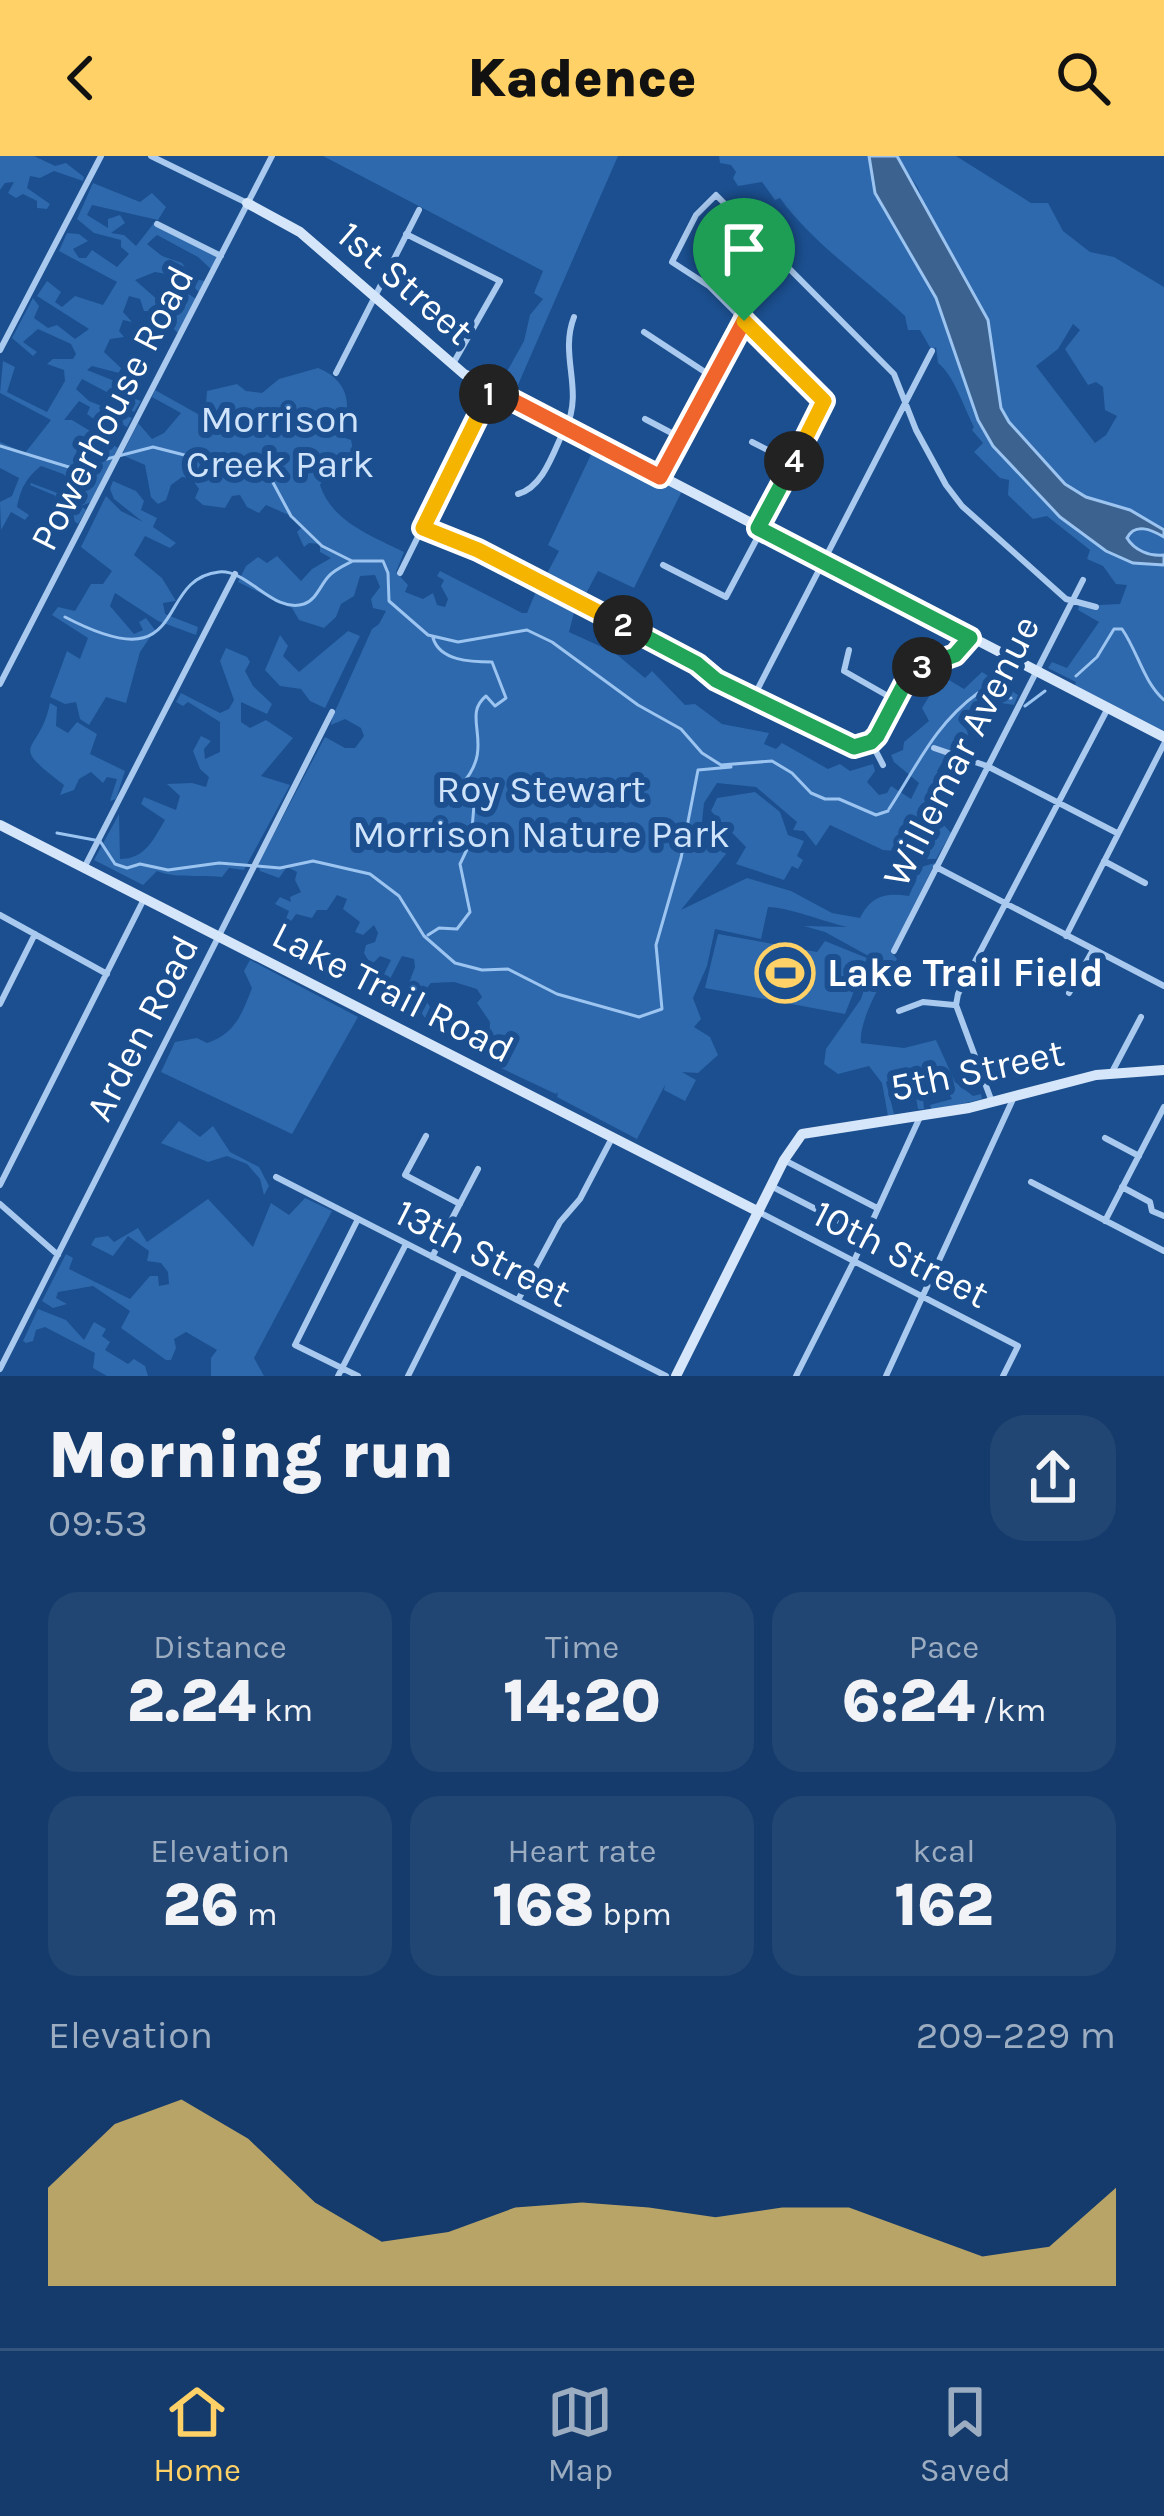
<!DOCTYPE html>
<meta charset="utf-8">
<style>
:root{--surface:#143b6b;--page:#214673;--text:#f1f3f6;--muted:#9dadc1;--line:#33557e;--accent:#ffd166}
body{margin:0;font-family:Karla,sans-serif;background:var(--page);color:var(--text);height:100vh;display:flex;flex-direction:column;font-size:45px;white-space:nowrap}
*{box-sizing:border-box;margin:0}
p{font-size:39px;color:var(--muted)}
.icon{flex:none;width:66px;height:66px;fill:none;stroke:currentColor;stroke-width:2;stroke-linecap:round;stroke-linejoin:round}
.map{position:relative;height:1220px;overflow:hidden}
.drawer{display:flex;flex-direction:column;background:var(--surface);flex:1}
.drawer>*{flex:none}
.pin{position:absolute;display:grid;place-items:center;width:102px;height:102px;color:#fff;margin:-123px -51px;border-radius:50% 50% 50% 0;rotate:-45deg;box-shadow:0 0 12px #0007}
.pin .icon{rotate:45deg}
.km{position:absolute;width:60px;height:60px;margin:-30px;border-radius:50%;background:#222;color:#fff;font-size:33px;line-height:60px;text-align:center}
.round{display:grid;place-items:center;flex:none;width:126px;height:126px;border-radius:36px;background:var(--page)}
.summary{display:flex;align-items:center;justify-content:space-between;height:204px;padding:0 48px}
h1{font-size:66px;font-weight:800;line-height:90px}
.figures{display:grid;grid-template-columns:repeat(3,1fr);gap:18px;height:204px;padding:12px 48px}
.figures div{display:grid;align-content:center;border-radius:30px;background:var(--page);text-align:center}
.figures b{font-size:60px;font-weight:800}
.figures small{font-size:33px;font-weight:400}
.figures p{font-size:33px}
.chart{height:336px;padding:24px 48px}
.chart p{display:flex;justify-content:space-between}
.chart svg{width:100%;height:216px;margin-top:12px;fill:var(--accent);opacity:.7}
header{display:flex;justify-content:space-between;align-items:center;height:156px;padding:0 48px;background:var(--accent);color:#111;font-size:54px;font-weight:800}
.tabs{display:flex;justify-content:space-around;align-items:center;height:168px;border-top:3px solid var(--line);background:var(--surface);font-size:33px;color:var(--muted)}
.tabs a{display:grid;justify-items:center;gap:6px}
.tabs .current{color:var(--accent)}
.map>svg:first-child{display:block}
.green{fill:#2e69ad;fill-rule:evenodd}
.water{fill:#3c6290;stroke:#9cc4f0;stroke-width:3}
.lines{fill:none;stroke-linecap:round;stroke-linejoin:round}
.stream{stroke:#9cc4f0;stroke-width:3}
.street{stroke:#a9c9ee;stroke-width:6}
.secondary{stroke:#d6e6fa;stroke-width:10}
.split-1-casing{stroke:#fff;stroke-width:24}
.split-2-casing{stroke:#fff;stroke-width:24}
.split-3-casing{stroke:#fff;stroke-width:24}
.split-4-casing{stroke:#fff;stroke-width:24}
.split-5-casing{stroke:#fff;stroke-width:24}
.split-1{stroke:#f0652b;stroke-width:15}
.split-2{stroke:#f5b400;stroke-width:15}
.split-3{stroke:#22a559;stroke-width:15}
.split-4{stroke:#22a559;stroke-width:15}
.split-5{stroke:#f5b400;stroke-width:15}
.labels{text-anchor:middle;dominant-baseline:central;stroke-width:12;stroke-linejoin:round;paint-order:stroke}
.street-label{font-size:39px;fill:#fff;stroke:#1b4f8f}
.park-label{font-size:39px;fill:#cfe3fa;stroke:#1b4f8f}
.poi-label{font-size:39px;font-weight:bold;fill:#fff;stroke:#1b4f8f;text-anchor:start}
</style>
<header><svg class="icon" aria-label="back" viewBox="0 0 24 24"><path d="M15 5l-7 7 7 7"/></svg>Kadence<svg class="icon" aria-label="search" viewBox="0 0 24 24"><circle cx="10" cy="10" r="6"/><path d="M15 15l6 6"/></svg></header>
<div class="map">
<svg width="1164" height="1220" viewBox="0 0 1164 1220">
<rect width="100%" height="100%" fill="#1b4f8f"/>
<path class="green" d="M0 0H34L55 10 66 7 84 21 83 25 54 15 40 22 30 20 27 32 50 48 47 53 37 52V45L23 38 16 42 8 37 14 26 5 27 0 34Z
M323 0H618L514 238 500 228 524 185 530 159 543 143 534 137 543 115Z
M719 0H874L948 168 978 264 1129 378 1148 372 1164 381V581L1073 534 1076 526 1048 512 1052 506 1067 512 1099 466 1078 454 1079 450 1120 448 1127 429 1116 428 1103 410 1087 403 1090 394 1047 360 1033 363 1008 339 1009 324 1000 322 974 296 983 287 972 274 974 271C964 252 954 219 938 207L936 191 932 195 920 174H908L905 160C864 121 815 90 780 42L775 44 762 26 738 30 733 22 736 16 731 9 720 7Z
M897 0H956L1031 47H1048L1063 75 1090 96 1114 101 1164 131V374C1141 354 1114 353 1087 341 1063 331 1012 278 1002 254 995 238 995 216 992 199L980 197C966 180 951 155 955 133L918 32ZM1073 168 1080 174 1065 193 1088 229 1096 226 1103 231 1105 254 1117 260 1106 279 1095 287 1036 210 1058 193Z
M93 27 140 46 152 37 166 51 158 64 92 49 87 59 108 72V63L120 59 125 67 111 77 124 79 136 90 154 67 217 100 212 114 198 101 157 79 147 88 162 100 182 107 193 123 205 125 199 136 183 121 155 116 135 124 159 145 168 140 179 146 187 137 196 143 178 177 154 155H144L140 143 129 140 123 156 132 166 123 164 119 175 124 181 110 183 104 196 121 212 119 217 92 210 87 214 117 226 125 239 141 245 134 256 118 248V242L82 223 76 233 89 245 132 262 127 271 102 258 95 264 87 258 90 251 79 245 64 264H72L118 292 91 346 81 350 86 354 78 368 73 364 75 349 65 348 58 355 52 351 56 340 30 329 31 327 68 341 78 330 63 318 41 310C26 322 21 332 17 351L29 359 25 364 11 356 1 374 0 346 12 340 19 322 0 312V286L25 297 51 264 0 237 3 205 15 211 7 236 47 256 65 225 64 214 47 208 53 203H73L76 198 71 188 38 173 23 186 37 196 33 200 12 182 33 142 39 150 34 162 48 172 57 169 75 183 89 173 37 140 47 125 61 136 55 146 62 151 75 140 103 149 117 126 59 95 67 77 79 78 88 85 73 93 79 102H86L92 94 117 111 129 98 121 91V84L94 77 77 63Z
M318 212C344 222 354 245 342 271L345 282 351 284 353 294 344 306 346 319 326 318 320 329C332 366 372 380 404 396L396 416 408 429 405 436 423 443 433 437 437 449 445 451 448 443 441 430 444 424 437 420 440 415 522 457H527L537 433 575 453 569 476 615 497 645 522 652 515 685 549 695 548 722 568 769 577 764 588 776 593 782 587 828 613 840 608 850 615 873 608 875 615 867 626 879 639 887 637 891 630 911 643 919 627 894 606 891 599 903 594 904 586 929 565 922 552 930 539 949 524 964 533 982 516 1018 539 1014 549 983 544 987 551 981 555 976 550 966 570 968 579 964 587 951 592 937 615 942 624 920 656 941 666 951 677 936 703H913L906 696 883 694 830 669 816 690 804 675 793 674 797 666 756 631 717 627 704 647 702 666 708 675 715 676 726 698 681 754 747 722 791 735 832 757 860 762C871 740 885 736 909 740L917 721 914 713 935 707 891 796 897 803C884 819 858 866 861 887L904 892 936 884 955 926 973 940 981 938 982 943 932 955 930 949 952 943 934 912H920L924 953H918L914 928 906 913 886 926 894 958 888 960 882 927 869 910 838 918 824 908 826 893 861 843 874 803 825 776 804 770 847 771C825 766 788 751 768 751L761 783 715 773 707 810 693 842 701 863 694 871 710 881 718 899 698 917 682 916 696 924 685 945 664 934 665 929 637 983 557 941 558 936 556 938 488 906 490 866 477 847 482 841 477 833 454 826 431 827 422 838 430 851 425 862 406 835 415 811 414 803 402 800 380 842 375 844 373 840 391 804 380 800 371 809 364 797 366 789 375 786 378 777 374 769 363 779 355 776 360 766 343 753 347 743 337 739 327 754H317L312 762 296 758 287 771 283 770 289 755 275 748 280 741 291 746 290 741 301 736 295 724 297 716 287 711 279 722 260 715 258 708 325 581 345 592H355L364 580 361 572 345 563 331 569 332 562 372 473 379 468 386 455 373 452 371 443 380 431 375 419 360 420 354 440 341 448 336 461 324 472 299 464 292 452 238 426 246 410 258 401 267 407 277 400 301 425 312 413 331 402 320 396V388L309 387 304 391 297 376 302 371 291 360 266 349 259 357 247 351 240 339 232 340 225 352 203 349 195 342 199 333 192 323 182 321 171 329 166 344 158 348 151 341 145 309 122 299 138 267 152 283 164 277 181 257 152 241 155 234 205 262 207 235 237 228 246 235 262 237 279 223Z
M596 288 683 333 634 432 598 415 582 445 543 425 559 395 548 389Z
M113 325 136 335 144 345 141 354 157 362 153 371 176 387 170 392 145 380 134 399 162 422 176 445 163 447 165 458 198 471 196 479 158 465 115 437 110 450 134 478 143 474 139 466 146 462 155 474 140 496 126 547 106 541 89 569 80 563 76 546 65 548 50 541 67 495 80 503 88 482 52 459 58 451 75 455 91 428H103L112 415 81 391 106 340 121 355 143 366 114 343 110 333Z
M348 475 360 480 325 552 310 545 301 533 280 530 265 514 280 479 288 490 283 500 299 516Z
M226 492 247 501 250 506 245 515 253 530 272 548 267 558 241 546V566L250 572 266 564 293 582 261 620 290 629 244 714 229 712 222 721C200 718 176 723 157 715L143 729 94 704 119 658 120 703C145 703 153 684 165 664L141 648 144 641 176 654 180 640 167 628 192 627 206 631 209 621 200 613 193 595 201 580 211 585 204 593 205 603 220 596V566L188 546 183 550 176 546 181 537 220 557 229 553 234 544 220 505Z
M50 547 57 551 56 570 68 577 77 566 97 578 90 598 125 615 116 643 110 645 117 623 107 621 103 627 91 616 79 623 74 634 60 639 64 629C5 584 39 601 50 547Z
M755 636 780 656 788 679 804 685 797 700 803 704 798 713 792 710 784 724 736 708 746 691 711 655 717 642Z
M718 778 817 796 825 785 867 802 845 858 705 832Z
M250 804 358 861 292 978 161 916 175 886 197 882 207 887C235 878 242 858 252 832L244 815Z
M179 965 200 981 213 970 230 996 259 1011 269 1030 264 1039 260 1023 247 1008 227 1000 208 1006 161 987Z
M305 1042 332 1055 254 1202 264 1220H211V1202L217 1194 186 1176 174 1183 176 1192 171 1204H166L121 1172 130 1155 93 1130 58 1136 56 1142 67 1148 53 1152 42 1145 66 1098 73 1102 69 1113 130 1143 150 1120H158L159 1130 169 1128 168 1116 161 1107 147 1105 149 1095 128 1080 113 1100 91 1089 95 1082 108 1080 114 1086 138 1072 147 1086 208 1043 253 1091 271 1047 289 1059Z
M38 1153 66 1164 84 1184 94 1166 106 1173 102 1180 110 1186 105 1194 128 1208 134 1203 145 1210 148 1220H107L93 1212 95 1197 45 1171 36 1174 33 1185 26 1187 23 1185Z"/>
<path class="water" d="M869 0H897L988 164 1001 252 1009 266 1065 328 1086 341 1130 354 1164 374V381C1152 374 1135 366 1127 382 1134 394 1150 401 1164 399V409L1133 407 1106 395 1060 361 993 290 978 264 936 142 875 37Z"/>
<g class="lines">
<path class="stream" d="M0 290 72 312 153 291 204 304 252 306 270 321 291 360 322 390 352 405H383L388 417 389 445 428 479 458 486 527 474 552 486 638 549 681 573 702 597 721 609 772 605 792 617 811 637 825 643H839L876 659 888 655
M65 461C193 528 152 423 219 416 248 413 273 458 304 448 316 444 320 430 328 421 334 414 343 410 351 406
M1076 520 1097 501 1114 473H1122C1138 496 1143 525 1164 544
M1025 550 1045 535
M889 653C917 610 935 568 978 537L1011 542
M57 677 100 685 115 708 127 712 140 708 168 714 219 707 280 712 313 705 370 718 399 740 424 780 455 807 482 814 508 813 557 838 639 861 662 853 656 789 681 702 698 614 731 611
M428 779 439 772 457 773 470 756 460 708 471 685 474 649 462 628C497 589 460 561 486 540L495 550 506 542 492 506C471 506 440 505 433 482"/>
<path class="street" d="M151 0 245 46
M157 68 221 100
M406 78 500 125 454 206
M644 176 711 220
M0 194 101 0
M336 217 419 54
M645 263 681 282
M566 272C584 233 559 200 574 161
M752 286 791 306
M662 318 743 166
M518 338C544 331 554 294 565 272
M423 372 478 394 697 509 716 523 854 591C887 588 889 547 906 525 923 502 953 506 970 482
M758 372 824 245 709 130 672 106 696 59 716 39 894 218 916 274 946 329 962 350 1066 443 1096 451
M663 409 726 441 761 375
M400 417 491 233
M849 494 844 515 895 544
M0 528 272 0
M753 542 932 195
M871 586 883 609
M934 592 987 610 1117 677
M1104 705 1145 727
M936 711 1164 830
M84 712 235 418
M0 759 107 818
M1066 780 1164 588
M894 795 1083 424
M1069 837 1093 794
M0 848 35 778
M899 855 923 846 954 849
M1112 916 1141 861
M992 946 956 849 958 838 1108 552
M426 980 405 1019 460 1048
M1105 982 1139 1000
M784 1004 877 1052
M276 1021 666 1220
M1031 1026 1164 1095
M0 1029 144 743
M771 1030 866 1079
M1122 1031 1150 1046 1152 1055 1164 1060
M0 1048 58 1099
M759 1056 1018 1190 1003 1220
M358 1063 295 1189 358 1220
M1105 1065 1164 951
M432 1101 478 1013
M518 1144 560 1066 580 1043 612 982
M0 1213 332 556
M338 1220 406 1088
M408 1220 460 1116
M796 1220 854 1105 920 961
M886 1220 1014 941"/>
<path class="secondary" d="M247 47 300 76 464 218 1164 581
M0 669 759 1056
M676 1220 784 1004 802 978 969 952 1096 919 1164 914"/>
</g>
<g class="lines">
<defs>
<path id="split-1" d="M489 238 491 233 660 321 744 165"/>
<path id="split-2" d="M489 238 423 372 478 394 623 469"/>
<path id="split-3" d="M623 469 697 508 716 524 854 591 871 586 877 580 907 523 922 511"/>
<path id="split-4" d="M794 305 758 372 970 482 955 499 922 511"/>
<path id="split-5" d="M744 165 824 245 794 305"/>
</defs>
<use href="#split-1" class="split-1-casing"/>
<use href="#split-2" class="split-2-casing"/>
<use href="#split-3" class="split-3-casing"/>
<use href="#split-4" class="split-4-casing"/>
<use href="#split-5" class="split-5-casing"/>
<use href="#split-1" class="split-1"/>
<use href="#split-2" class="split-2"/>
<use href="#split-3" class="split-3"/>
<use href="#split-4" class="split-4"/>
<use href="#split-5" class="split-5"/>
</g>
<defs>
<symbol id="stadium-ring" viewBox="-11 -11 22 22"><circle r="9.5" fill="#1b4f8f" stroke="#ffd166" stroke-width="1.5"/><path d="M0-5a6.5 5 0 1 0 0 10a6.5 5 0 1 0 0-10ZM-3.5-1.8h7v3.6h-7Z" fill="#ffd166"/></symbol>
</defs>
<g fill-rule="evenodd">
<use href="#stadium-ring" x="752" y="784" width="66" height="66"/>
</g>
<g class="labels">
<g class="street-label">
<text transform="translate(405 127) rotate(41)">1st Street</text>
<text transform="translate(112 252) rotate(-63)">Powerhouse Road</text>
<text transform="translate(961 595) rotate(-63)">Willemar Avenue</text>
<text transform="translate(393 836) rotate(27)">Lake Trail Road</text>
<text transform="translate(142 872) rotate(-63)">Arden Road</text>
<text transform="translate(977 914) rotate(-12)">5th Street</text>
<text transform="translate(483 1097) rotate(27)">13th Street</text>
<text transform="translate(901 1098) rotate(27)">10th Street</text>
</g>
<g class="park-label">
<text x="280" y="263">Morrison<tspan x="280" dy="45">Creek Park</tspan></text>
<text x="541" y="633">Roy Stewart<tspan x="541" dy="45">Morrison Nature Park</tspan></text>
</g>
<g class="poi-label">
<text x="827" y="817">Lake Trail Field</text>
</g>
</g>
</svg>
<div class="pin" style="left:744px;top:165px;background:#1e9e55"><svg class="icon" aria-label="arrive" viewBox="0 0 24 24"><path d="M6 21V4h12l-3 4 3 4H6"/></svg></div>
<b class="km" style="left:489px;top:238px">1</b>
<b class="km" style="left:623px;top:469px">2</b>
<b class="km" style="left:922px;top:511px">3</b>
<b class="km" style="left:794px;top:305px">4</b>
</div>
<section class="drawer">
<div class="summary"><div><h1>Morning run</h1><p>09:53</p></div><a class="round"><svg class="icon" aria-label="share" viewBox="0 0 24 24"><path d="M12 15V3M7 8l5-5 5 5M5 13v7h14v-7"/></svg></a></div>
<div class="figures">
<div><p>Distance</p><b>2.24<small> km</small></b></div>
<div><p>Time</p><b>14:20</b></div>
<div><p>Pace</p><b>6:24<small> /km</small></b></div>
</div>
<div class="figures">
<div><p>Elevation</p><b>26<small> m</small></b></div>
<div><p>Heart rate</p><b>168<small> bpm</small></b></div>
<div><p>kcal</p><b>162</b></div>
</div>
<div class="chart"><p><span>Elevation</span>209–229 m</p>
<svg viewBox="0 0 160 44" preserveAspectRatio="none"><path d="M0 44V24L10 11L20 6L30 14L40 27L50 35L60 33L70 28L80 27L90 28L100 30L110 28L120 28L130 33L140 38L150 36L160 24V44z"/></svg>
</div>
</section>
<nav class="tabs">
<a class="current"><svg class="icon" aria-label="home" viewBox="0 0 24 24"><path d="M3 11l9-7 9 7M6 9v11h12V9"/></svg>Home</a>
<a><svg class="icon" aria-label="map" viewBox="0 0 24 24"><path d="M3 6l6-2 6 2 6-2v14l-6 2-6-2-6 2zM9 4v14M15 6v14"/></svg>Map</a>
<a><svg class="icon" aria-label="saved" viewBox="0 0 24 24"><path d="M7 4h10v16l-5-4-5 4z"/></svg>Saved</a>
</nav>
